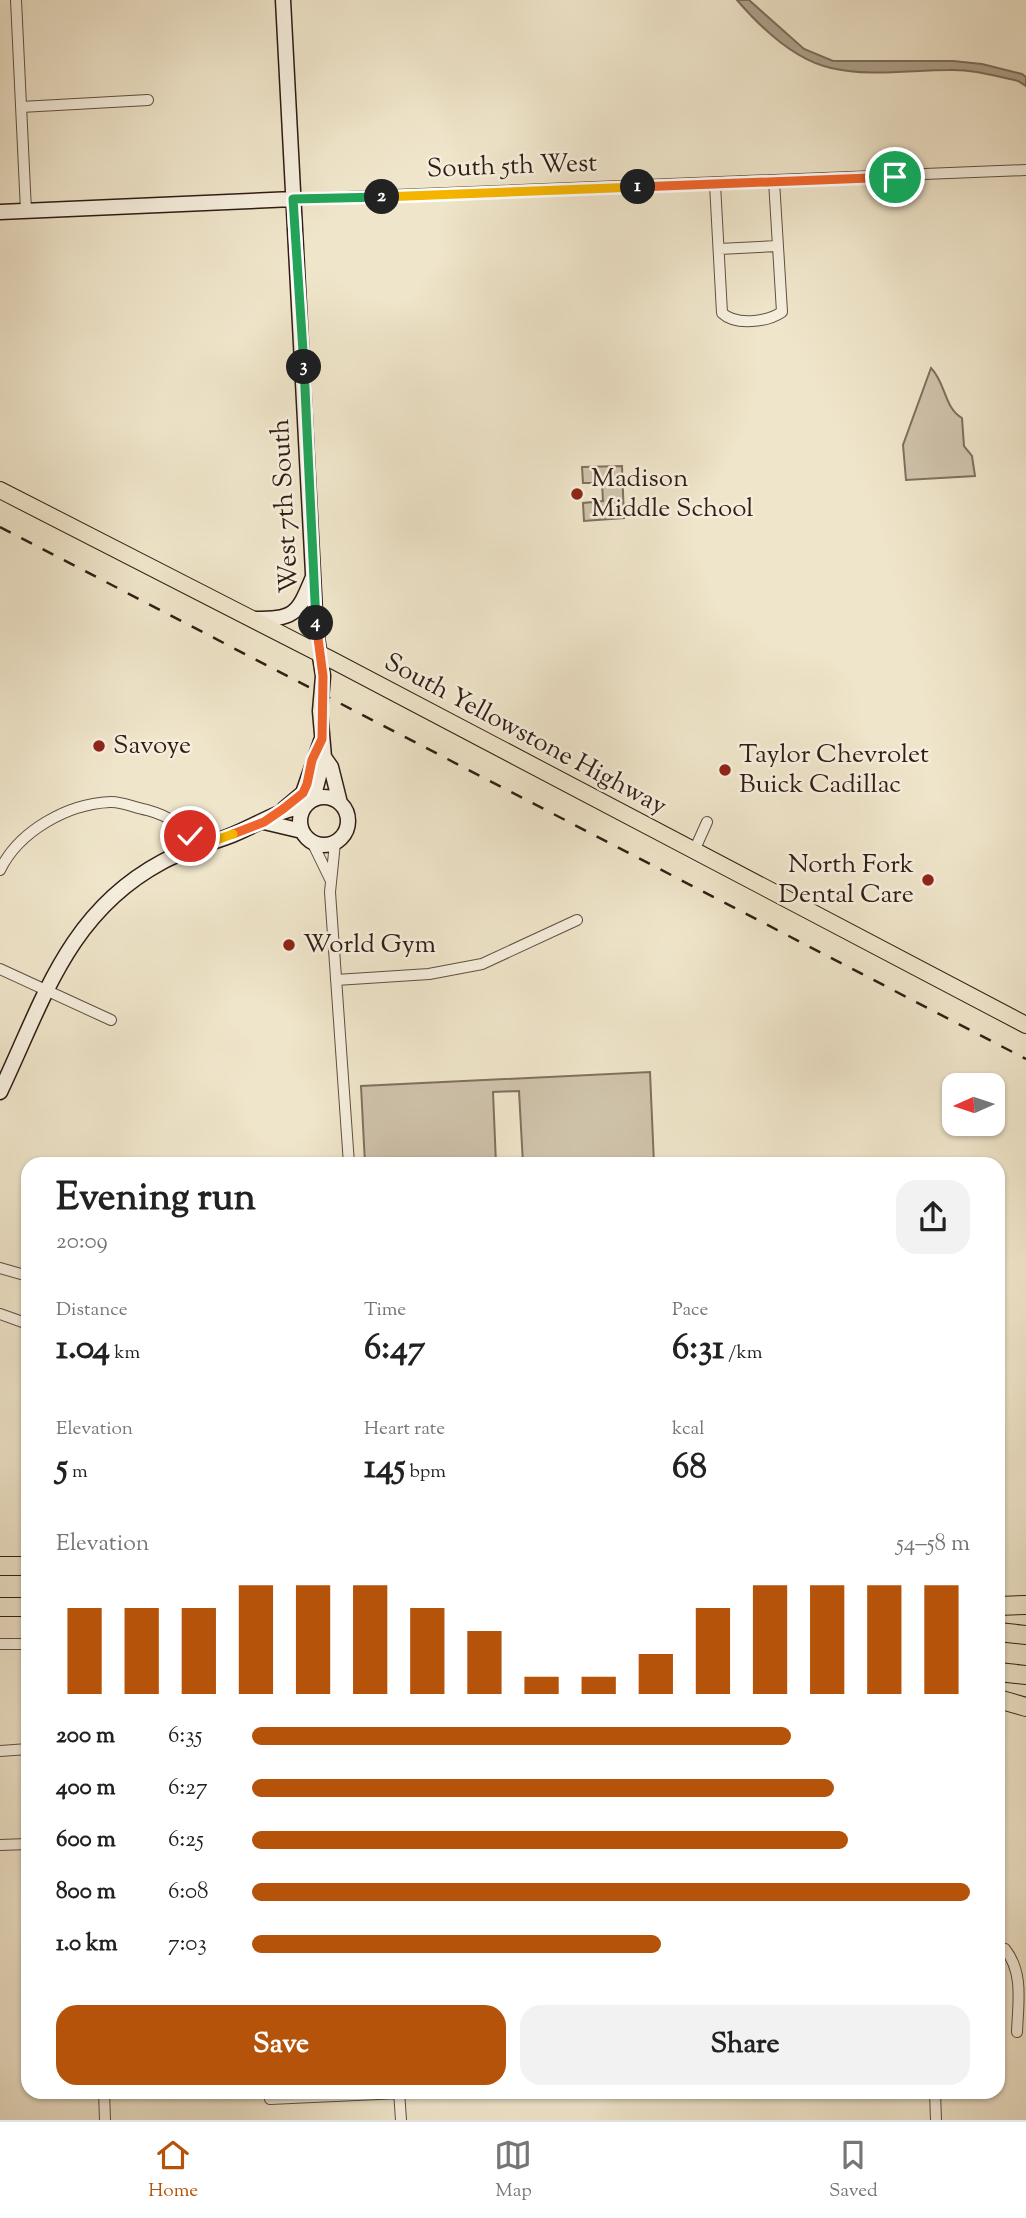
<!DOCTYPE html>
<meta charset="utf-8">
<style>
:root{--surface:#fff;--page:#f2f2f2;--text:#222;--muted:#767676;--line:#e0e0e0;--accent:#b45309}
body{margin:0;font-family:"Sorts Mill Goudy",serif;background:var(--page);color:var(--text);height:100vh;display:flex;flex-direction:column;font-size:26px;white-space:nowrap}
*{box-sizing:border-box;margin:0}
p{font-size:23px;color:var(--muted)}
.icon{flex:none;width:38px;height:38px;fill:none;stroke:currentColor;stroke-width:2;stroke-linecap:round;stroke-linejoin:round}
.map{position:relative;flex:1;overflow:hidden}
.details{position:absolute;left:21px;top:1157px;width:984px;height:942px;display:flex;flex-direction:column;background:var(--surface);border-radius:21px;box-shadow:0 2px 5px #0004}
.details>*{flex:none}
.needle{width:46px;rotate:267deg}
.controls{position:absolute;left:942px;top:1073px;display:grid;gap:14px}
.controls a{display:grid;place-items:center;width:63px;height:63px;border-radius:14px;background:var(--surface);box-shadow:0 2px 5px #0004;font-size:35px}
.pin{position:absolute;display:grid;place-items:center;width:60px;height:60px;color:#fff;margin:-30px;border:4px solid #fff;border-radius:50%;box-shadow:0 2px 7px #0007}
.km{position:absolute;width:35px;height:35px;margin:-18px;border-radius:50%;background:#222;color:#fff;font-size:19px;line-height:35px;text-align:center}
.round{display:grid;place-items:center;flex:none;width:74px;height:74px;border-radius:21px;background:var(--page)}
.headline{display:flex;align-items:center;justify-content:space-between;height:119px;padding:0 35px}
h1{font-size:38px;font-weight:700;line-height:52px}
.metrics{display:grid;grid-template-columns:repeat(3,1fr);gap:10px;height:119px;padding:7px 35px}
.metrics div{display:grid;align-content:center}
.metrics b{font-size:35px;font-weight:700}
.metrics small{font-size:19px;font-weight:400}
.metrics p{font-size:19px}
.chart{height:196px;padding:14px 35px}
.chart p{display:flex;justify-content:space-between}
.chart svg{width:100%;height:126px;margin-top:7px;stroke:var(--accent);stroke-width:6}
.button{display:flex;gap:14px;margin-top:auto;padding:14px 35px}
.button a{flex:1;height:80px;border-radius:21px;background:var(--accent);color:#fff;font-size:28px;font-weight:700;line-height:80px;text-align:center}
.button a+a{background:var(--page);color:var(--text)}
ul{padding:0 35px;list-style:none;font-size:23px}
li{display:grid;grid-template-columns:112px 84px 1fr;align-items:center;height:52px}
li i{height:18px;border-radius:9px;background:var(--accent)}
.tab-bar{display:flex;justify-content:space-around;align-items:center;height:98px;border-top:2px solid var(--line);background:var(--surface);font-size:19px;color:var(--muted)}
.tab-bar a{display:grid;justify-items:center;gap:4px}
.tab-bar .selected{color:var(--accent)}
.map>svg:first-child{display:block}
.green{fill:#cfc3ab;stroke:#807060;stroke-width:2}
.water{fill:#aea18c;stroke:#7c6c5c;stroke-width:2}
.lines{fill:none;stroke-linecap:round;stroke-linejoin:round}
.street-casing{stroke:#604f42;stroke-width:12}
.secondary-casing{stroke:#311d15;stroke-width:17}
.primary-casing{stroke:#311d15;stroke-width:18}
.highway-casing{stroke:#311d15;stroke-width:20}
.street{stroke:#f5eedd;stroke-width:10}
.secondary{stroke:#f5eedd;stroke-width:14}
.primary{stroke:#efe5ca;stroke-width:16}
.highway{stroke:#efe5ca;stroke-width:18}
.rail{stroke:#311d15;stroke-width:2.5;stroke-dasharray:12 12;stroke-linecap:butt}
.split-1-casing{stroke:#fff;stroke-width:14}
.split-2-casing{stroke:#fff;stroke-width:14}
.split-3-casing{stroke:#fff;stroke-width:14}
.split-4-casing{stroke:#fff;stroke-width:14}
.split-5-casing{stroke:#fff;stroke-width:14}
.split-6-casing{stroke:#fff;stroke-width:14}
.split-1{stroke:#f0652b;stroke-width:9}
.split-2{stroke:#f5b400;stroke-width:9}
.split-3{stroke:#22a559;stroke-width:9}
.split-4{stroke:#22a559;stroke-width:9}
.split-5{stroke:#f0652b;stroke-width:9}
.split-6{stroke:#f5b400;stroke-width:9}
.poi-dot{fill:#8f2418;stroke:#f5eedd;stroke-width:2.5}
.labels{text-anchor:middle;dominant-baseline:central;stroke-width:5;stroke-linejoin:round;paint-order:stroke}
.street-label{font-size:26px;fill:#311d15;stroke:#f5eedd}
.poi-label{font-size:26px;fill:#311d15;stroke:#f5eedd;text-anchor:start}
</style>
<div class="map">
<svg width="1026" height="2120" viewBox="0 0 1026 2120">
<rect width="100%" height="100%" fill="#efe5ca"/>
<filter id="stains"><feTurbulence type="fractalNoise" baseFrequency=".00286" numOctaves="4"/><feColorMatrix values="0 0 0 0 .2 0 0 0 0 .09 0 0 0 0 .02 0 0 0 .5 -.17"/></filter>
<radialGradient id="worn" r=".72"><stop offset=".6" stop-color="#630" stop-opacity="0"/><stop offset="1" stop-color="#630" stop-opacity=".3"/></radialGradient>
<path class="green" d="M931 368C946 383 944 408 962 418L964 446 972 456 975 476 906 480 903 445Z
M622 466 624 518 584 521 583 503 603 501 602 483H583L582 467Z
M650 1072 654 1164H523L519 1091 493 1092 496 1164H365L361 1086Z"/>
<path class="water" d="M737 0H749L804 49 833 61H953L982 64 1022 74 1026 77V86L1018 81C995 76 972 69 949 70 911 70 869 77 831 68 794 60 761 28 737 0Z"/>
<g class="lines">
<defs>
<path id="street" d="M16 0 26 211
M21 107 148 100
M715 184 722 313C736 326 767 322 782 312L774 181
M293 199 1026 170
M719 249 778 246
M335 843 330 892 349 1164
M313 844 330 879
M694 851 707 822
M0 870C19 831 67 804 110 802 121 801 135 808 147 810 169 816 186 826 194 848
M0 969 111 1020
M336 980 429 974 482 964 577 920
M0 1268 28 1276
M0 1314 28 1324
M0 1644H28
M0 1751 28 1749
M0 1845 28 1844
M998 1948 1005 1949C1024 1973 1018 2003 1017 2032
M104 2091 105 2120
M399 2091 401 2120
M935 2091 936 2120
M270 2099 400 2093"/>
<path id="secondary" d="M283 0 316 631 323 676 320 711 324 757 313 799
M0 212 293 199
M252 619C294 619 297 616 313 577
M324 757 331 767 340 803
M300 821a24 24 0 1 1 48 0a24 24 0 1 1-48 0Z
M284 809 303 793 321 741
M264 822 302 831
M0 1092C43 1002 67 913 162 862 182 851 205 845 227 837 254 827 277 810 305 806"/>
<path id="primary" d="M0 490 334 661 1026 1025"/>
<path id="highway" d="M0 1566H28
M998 1606 1026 1605
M0 1607H28
M998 1632 1026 1635
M998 1672 1026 1675
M998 1699 1026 1707"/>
</defs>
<use href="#street" class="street-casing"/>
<use href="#secondary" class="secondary-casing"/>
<use href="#primary" class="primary-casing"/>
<use href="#highway" class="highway-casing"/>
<use href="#street" class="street"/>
<use href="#secondary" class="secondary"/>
<use href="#primary" class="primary"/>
<use href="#highway" class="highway"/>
<path class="rail" d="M0 527 1026 1059"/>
</g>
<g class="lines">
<defs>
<path id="split-1" d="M638 187 895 177"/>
<path id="split-2" d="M382 197 638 187"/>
<path id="split-3" d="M304 367 293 199 382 197"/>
<path id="split-4" d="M304 367 316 623"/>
<path id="split-5" d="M233 834 264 822 283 809 303 793 307 784 312 760 322 739 323 676 316 623"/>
<path id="split-6" d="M190 836 194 848 233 834"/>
</defs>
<use href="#split-1" class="split-1-casing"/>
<use href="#split-2" class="split-2-casing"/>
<use href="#split-3" class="split-3-casing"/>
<use href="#split-4" class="split-4-casing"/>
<use href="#split-5" class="split-5-casing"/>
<use href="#split-6" class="split-6-casing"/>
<use href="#split-1" class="split-1"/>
<use href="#split-2" class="split-2"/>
<use href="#split-3" class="split-3"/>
<use href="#split-4" class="split-4"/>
<use href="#split-5" class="split-5"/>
<use href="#split-6" class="split-6"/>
</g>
<g class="poi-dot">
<circle cx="577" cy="494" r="7"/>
<circle cx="99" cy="746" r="7"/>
<circle cx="725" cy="770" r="7"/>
<circle cx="928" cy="880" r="7"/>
<circle cx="289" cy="945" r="7"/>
</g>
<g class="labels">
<g class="street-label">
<text transform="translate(512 167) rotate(-2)">South 5th West</text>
<text transform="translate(286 506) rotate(-93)">West 7th South</text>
<text transform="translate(525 735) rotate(28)">South Yellowstone Highway</text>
</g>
<g class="poi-label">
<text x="591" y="479">Madison<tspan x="591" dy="30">Middle School</tspan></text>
<text x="113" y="746">Savoye</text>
<text x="739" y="755">Taylor Chevrolet<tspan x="739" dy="30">Buick Cadillac</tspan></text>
<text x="914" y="865" text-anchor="end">North Fork<tspan x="914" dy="30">Dental Care</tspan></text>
<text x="303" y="945">World Gym</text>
</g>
</g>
<rect width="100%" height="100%" filter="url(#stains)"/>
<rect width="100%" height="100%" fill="url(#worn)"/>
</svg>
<div class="controls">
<a><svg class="needle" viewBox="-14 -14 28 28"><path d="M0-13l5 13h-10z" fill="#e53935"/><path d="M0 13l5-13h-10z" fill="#767676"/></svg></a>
</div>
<div class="pin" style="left:895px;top:177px;background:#1e9e55"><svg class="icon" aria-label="arrive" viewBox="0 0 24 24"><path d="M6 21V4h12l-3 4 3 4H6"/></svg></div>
<div class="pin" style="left:190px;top:836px;background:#d93025"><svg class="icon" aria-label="check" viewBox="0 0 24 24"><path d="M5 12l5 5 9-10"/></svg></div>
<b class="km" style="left:638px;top:187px">1</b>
<b class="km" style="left:382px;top:197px">2</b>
<b class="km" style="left:304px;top:367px">3</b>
<b class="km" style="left:316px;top:623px">4</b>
<section class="details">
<div class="headline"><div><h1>Evening run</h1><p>20:09</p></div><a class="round"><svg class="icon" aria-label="share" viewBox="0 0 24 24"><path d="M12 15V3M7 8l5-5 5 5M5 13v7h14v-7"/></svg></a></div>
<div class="metrics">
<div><p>Distance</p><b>1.04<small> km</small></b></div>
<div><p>Time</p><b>6:47</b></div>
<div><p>Pace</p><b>6:31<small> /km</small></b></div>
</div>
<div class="metrics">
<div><p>Elevation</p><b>5<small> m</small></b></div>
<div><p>Heart rate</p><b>145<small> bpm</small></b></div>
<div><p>kcal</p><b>68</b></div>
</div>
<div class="chart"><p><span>Elevation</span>54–58 m</p>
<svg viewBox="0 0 160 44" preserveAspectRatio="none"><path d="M5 44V14M15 44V14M25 44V14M35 44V6M45 44V6M55 44V6M65 44V14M75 44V22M85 44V38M95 44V38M105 44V30M115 44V14M125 44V6M135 44V6M145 44V6M155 44V6"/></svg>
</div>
<ul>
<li><b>200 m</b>6:35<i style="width:75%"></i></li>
<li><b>400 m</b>6:27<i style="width:81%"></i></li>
<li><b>600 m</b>6:25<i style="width:83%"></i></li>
<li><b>800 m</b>6:08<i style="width:100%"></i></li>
<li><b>1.0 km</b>7:03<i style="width:57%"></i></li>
</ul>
<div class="button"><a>Save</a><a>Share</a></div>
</section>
</div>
<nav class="tab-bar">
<a class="selected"><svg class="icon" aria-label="home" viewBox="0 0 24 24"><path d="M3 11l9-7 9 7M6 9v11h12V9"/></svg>Home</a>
<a><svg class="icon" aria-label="map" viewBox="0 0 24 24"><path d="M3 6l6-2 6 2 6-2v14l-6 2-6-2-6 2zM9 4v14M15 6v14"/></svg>Map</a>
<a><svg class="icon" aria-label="saved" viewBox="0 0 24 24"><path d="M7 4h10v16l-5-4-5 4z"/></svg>Saved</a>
</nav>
